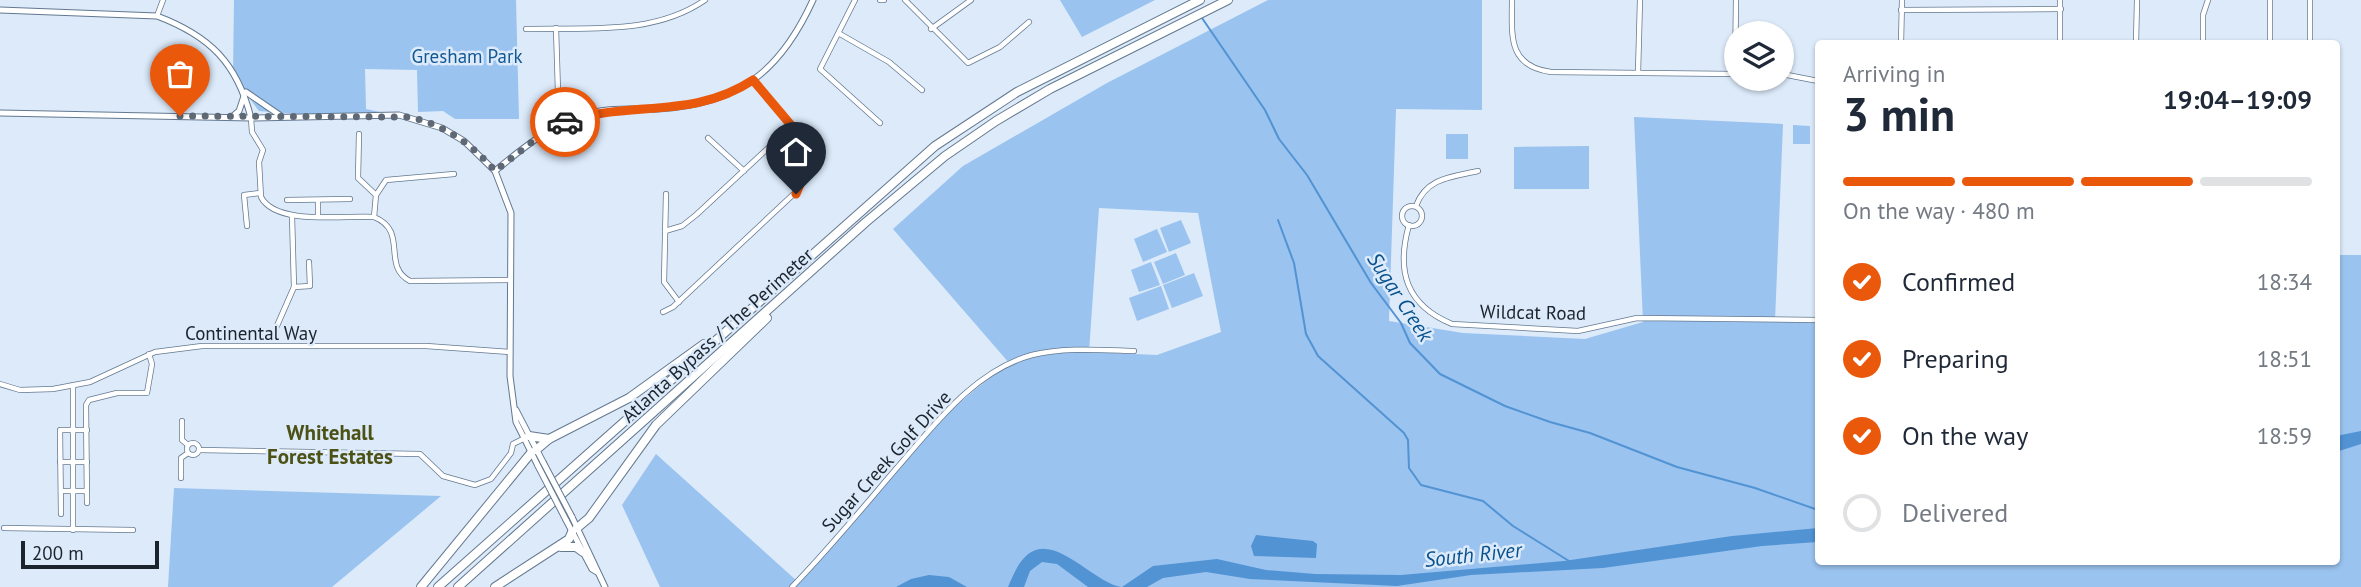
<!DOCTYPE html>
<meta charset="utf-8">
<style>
:root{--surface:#fff;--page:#f2f2f3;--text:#1f2937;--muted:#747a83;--line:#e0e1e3;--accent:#ea580c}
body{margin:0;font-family:"PT Sans",sans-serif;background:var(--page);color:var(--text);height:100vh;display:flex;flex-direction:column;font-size:26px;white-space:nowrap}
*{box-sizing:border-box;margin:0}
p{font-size:23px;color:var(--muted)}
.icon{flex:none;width:38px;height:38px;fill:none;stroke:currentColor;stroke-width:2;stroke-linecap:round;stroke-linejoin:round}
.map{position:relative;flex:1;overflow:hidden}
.details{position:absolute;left:1815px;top:40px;width:525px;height:525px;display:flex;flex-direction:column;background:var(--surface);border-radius:7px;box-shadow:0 2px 5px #0004}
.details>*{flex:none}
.controls{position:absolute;left:1724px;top:21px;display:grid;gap:14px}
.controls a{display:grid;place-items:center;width:70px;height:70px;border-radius:50%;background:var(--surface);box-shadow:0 2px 5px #0004;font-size:35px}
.scale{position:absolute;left:21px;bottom:18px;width:138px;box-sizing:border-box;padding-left:7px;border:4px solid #1b232d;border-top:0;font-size:19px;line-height:24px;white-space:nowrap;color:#1b232d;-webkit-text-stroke:5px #dceafa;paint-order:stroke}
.pin{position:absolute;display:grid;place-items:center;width:60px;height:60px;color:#fff;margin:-72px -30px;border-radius:50% 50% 50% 0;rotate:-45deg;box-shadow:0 0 7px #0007}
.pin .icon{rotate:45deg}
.courier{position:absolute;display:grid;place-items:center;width:70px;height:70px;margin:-35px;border:5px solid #ea580c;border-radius:50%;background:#fff;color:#222;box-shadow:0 2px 9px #0007}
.headline em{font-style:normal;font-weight:700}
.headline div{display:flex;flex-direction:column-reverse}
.headline{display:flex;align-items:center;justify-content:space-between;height:119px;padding:0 28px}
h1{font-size:46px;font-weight:700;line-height:52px}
.bar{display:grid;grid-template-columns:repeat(4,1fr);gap:10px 7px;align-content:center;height:84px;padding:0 28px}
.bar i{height:9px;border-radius:5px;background:var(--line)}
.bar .active{background:var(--accent)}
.bar p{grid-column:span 4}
ol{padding:0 28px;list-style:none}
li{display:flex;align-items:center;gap:21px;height:77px}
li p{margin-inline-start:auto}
li .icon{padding:7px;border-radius:50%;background:var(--accent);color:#fff;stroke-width:4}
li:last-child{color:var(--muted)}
li i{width:38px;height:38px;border:4px solid var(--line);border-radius:50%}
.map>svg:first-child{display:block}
.green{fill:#9ac3ef;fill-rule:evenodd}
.water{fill:#5293d3}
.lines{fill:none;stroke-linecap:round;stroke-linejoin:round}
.stream{stroke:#5293d3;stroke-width:2}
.minor-casing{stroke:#63788f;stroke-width:6}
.tertiary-casing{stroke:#63788f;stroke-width:7}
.motorway-casing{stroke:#63788f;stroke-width:10}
.minor{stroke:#fff;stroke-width:4.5}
.tertiary{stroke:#fff;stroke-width:5}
.motorway{stroke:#fff;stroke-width:8}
.tertiary-bridge-casing{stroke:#63788f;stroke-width:7;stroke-linecap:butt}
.tertiary-bridge{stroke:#fff;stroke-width:5}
.done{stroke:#5f6975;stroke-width:7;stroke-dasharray:0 12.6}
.route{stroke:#ea580c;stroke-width:9}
.labels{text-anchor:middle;stroke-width:5;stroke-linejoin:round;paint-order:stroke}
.park-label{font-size:19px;fill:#125894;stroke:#dceafa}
.street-label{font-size:19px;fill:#1b232d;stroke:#dceafa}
.water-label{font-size:21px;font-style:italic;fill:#09528e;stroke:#dceafa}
.neighbourhood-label{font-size:21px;font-weight:bold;fill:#4c5116;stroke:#dceafa}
</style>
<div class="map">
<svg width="2361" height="587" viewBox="0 0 2361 587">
<rect width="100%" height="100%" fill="#dceafa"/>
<g class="green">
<path d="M234 0H516L519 119H455L443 111 418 112 417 70 365 69 366 109 385 113 321 116 259 111 233 76Z"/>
<path d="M1060 0H1155L1082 37Z"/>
<path d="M1268 0H1482V110L1396 109 1389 321 1463 333 1585 339 1643 322 1634 117 1783 124 1775 321H1818V562H2336V255H2361V587H660L622 505 656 454 797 581C864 504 925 421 1010 364L893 229 963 166 1107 83ZM1099 208 1198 213 1221 332 1157 355 1089 352Z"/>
<path d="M1793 125 1810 126V144H1793Z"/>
<rect x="1446" y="134" width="22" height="25"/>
<path d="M1589 146V189H1514V147Z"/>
<path d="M1181 220 1191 243 1169 252 1160 228Z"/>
<path d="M1157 229 1167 252 1143 262 1134 239Z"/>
<path d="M1176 253 1185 275 1163 284 1154 262Z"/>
<path d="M1151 262 1160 285 1139 292 1131 270Z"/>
<path d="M1194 273 1203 296 1172 308 1163 285Z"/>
<path d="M1161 286 1169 309 1137 321 1129 298Z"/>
<path d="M174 488 441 496 332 587H168Z"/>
</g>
<g class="water">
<path d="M2361 431V444L2336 452V436Z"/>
<path d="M1818 528V542L1762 546 1603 568 1471 575 1397 586 1250 579 1206 572 1163 578 1147 587H1088L1057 564 1042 562 1030 571 1024 587H1008C1012 578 1017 565 1024 558 1052 527 1093 584 1122 587L1153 566 1217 559 1266 570 1315 574 1401 575 1564 561 1732 536Z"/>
<path d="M1256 535 1313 541 1317 544 1316 558 1254 556 1251 546Z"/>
<path d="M929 575 949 577 967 587H896L911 579Z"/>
</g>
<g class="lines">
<g class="stream">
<path d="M1202 18 1265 110 1279 139 1307 175 1371 283 1401 323 1410 343 1440 374 1505 406 1550 422 1590 433 1677 467 1755 488 1818 510"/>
<path d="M1278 220 1294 263 1306 334 1318 356 1404 433 1408 440 1409 468 1421 485 1483 501 1513 526 1569 561"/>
</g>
<g class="minor-casing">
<g id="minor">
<path d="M855 0 820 69 880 123"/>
<path d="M880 0H884"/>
<path d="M905 0 968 63 1000 47 1029 22"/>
<path d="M1512 0C1512 35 1507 66 1551 72L1736 74"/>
<path d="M1901 10 2061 9"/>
<path d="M157 16 163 0"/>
<path d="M556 28 559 124"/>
<path d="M526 29C586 27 653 36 705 0"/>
<path d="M931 29 971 0"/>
<path d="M840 34 889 62 922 90"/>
<path d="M1901 44 1902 0"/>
<path d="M2060 44V0"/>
<path d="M2136 44 2137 0"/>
<path d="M2203 44V15L2208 0"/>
<path d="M2270 44V0"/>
<path d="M2310 44V0"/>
<path d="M1638 73 1640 0"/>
<path d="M1735 74 1736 0"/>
<path d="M1782 74 1818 81"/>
<path d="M251 118 252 132 263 150 259 162 261 197C276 226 345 215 374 217 409 231 381 266 410 281L510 280"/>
<path d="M359 134 358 178 376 195 374 217"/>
<path d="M708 138 744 171"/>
<path d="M666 194 664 282 679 302"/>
<path d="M376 195 386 180 454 174"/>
<path d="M287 200 350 199"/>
<path d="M318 200V216"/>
<path d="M1416 206C1426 178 1451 177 1478 171"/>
<circle cx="1412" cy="216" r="10"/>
<path d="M292 216 294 287 310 286 309 262"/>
<path d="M1409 225C1396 271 1406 305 1452 324L1578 331 1637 318 1818 320"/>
<path d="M247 226 244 195 260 193"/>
<path d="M665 231 682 226 696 215 793 125"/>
<path d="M663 312 673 307 798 190 801 137 753 80"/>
<path d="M276 328 294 287"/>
<path d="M0 384 20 390 53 389 90 382 155 352 202 346H426L510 352"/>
<path d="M73 385V530"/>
<path d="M182 421V440L188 445"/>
<circle cx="193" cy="449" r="6"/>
<path d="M199 450 420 454 443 476 475 485 491 479 511 453 513 444 527 437"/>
<path d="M60 462H87"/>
<path d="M181 478V458L188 453"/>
<path d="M61 491H87"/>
<path d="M87 503 86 405 89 400 117 393H147L152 364 149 354"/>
<path d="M61 514 60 430H87"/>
<path d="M4 528 133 530"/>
<path d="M792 587C828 550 861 510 895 470 933 427 973 371 1032 355 1064 347 1102 350 1134 351"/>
</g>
</g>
<g class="tertiary-casing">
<g id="tertiary">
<path d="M0 10 157 16C210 36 237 63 251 118"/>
<path d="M246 92 281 116"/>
<path d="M0 113 251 118 399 115 442 128 464 141 495 171 511 213 510 376 516 422 538 466"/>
<path d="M232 117 239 111 244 96"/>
<path d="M495 171C526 145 555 122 595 112 615 107 637 110 658 109 739 104 780 72 813 0"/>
<path d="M516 410 543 462"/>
<path d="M572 517 605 587"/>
<path d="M566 520 592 569 597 572"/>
</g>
</g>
<g class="motorway-casing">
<g id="motorway">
<path d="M529 436 549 439"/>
<path d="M536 450 549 439 629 398 704 344"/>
<path d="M577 528 589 518 656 425 767 318"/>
<path d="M561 547H576L583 552"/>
<path d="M421 587 531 453"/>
<path d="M438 587 935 146 1017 92 1200 0"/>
<path d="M458 587 866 222 945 156 996 121 1050 89 1228 0"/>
<path d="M495 587 569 539 572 532"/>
</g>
</g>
<use href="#minor" class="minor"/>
<use href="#tertiary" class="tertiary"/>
<use href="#motorway" class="motorway"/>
<g class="tertiary-bridge-casing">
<g id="tertiary-bridge">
<path d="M543 462 572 517"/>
<path d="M538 466 566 520"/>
</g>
</g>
<use href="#tertiary-bridge" class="tertiary-bridge"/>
</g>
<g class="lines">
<path class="done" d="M180 116 409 117C444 124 473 145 495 171L551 127 565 122"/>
<path class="route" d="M565 122C630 100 692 120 753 80L801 137V182L796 194"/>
</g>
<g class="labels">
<g class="park-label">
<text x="467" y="63">Gresham Park</text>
</g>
<g class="street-label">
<text transform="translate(1533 312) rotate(1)" y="7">Wildcat Road</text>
<text x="251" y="340">Continental Way</text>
<text transform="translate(717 335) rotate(-42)" y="7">Atlanta Bypass / The Perimeter</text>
<text transform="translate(886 461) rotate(-48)" y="7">Sugar Creek Golf Drive</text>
</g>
<g class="water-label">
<text transform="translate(1400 297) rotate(57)" y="7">Sugar Creek</text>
<text transform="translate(1473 555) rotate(-6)" y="7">South River</text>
</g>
<g class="neighbourhood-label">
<text x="330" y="440">Whitehall<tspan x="330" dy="24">Forest Estates</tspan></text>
</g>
</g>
</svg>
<div class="controls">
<a><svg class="icon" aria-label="layers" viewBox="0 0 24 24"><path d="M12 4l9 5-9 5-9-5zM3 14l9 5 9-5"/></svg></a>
</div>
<div class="scale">200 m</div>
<div class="pin" style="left:180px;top:116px;background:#ea580c"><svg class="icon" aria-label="bag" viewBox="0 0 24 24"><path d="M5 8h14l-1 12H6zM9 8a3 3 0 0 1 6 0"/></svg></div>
<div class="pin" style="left:796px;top:194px;background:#1f2937"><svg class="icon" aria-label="home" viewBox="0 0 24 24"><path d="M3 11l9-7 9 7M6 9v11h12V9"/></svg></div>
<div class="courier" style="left:565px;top:122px"><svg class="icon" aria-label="car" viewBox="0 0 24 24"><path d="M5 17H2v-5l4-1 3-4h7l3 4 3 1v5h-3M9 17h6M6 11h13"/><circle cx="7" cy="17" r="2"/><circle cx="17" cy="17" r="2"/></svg></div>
<section class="details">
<div class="headline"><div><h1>3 min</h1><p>Arriving in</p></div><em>19:04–19:09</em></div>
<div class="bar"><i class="active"></i><i class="active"></i><i class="active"></i><i></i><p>On the way · 480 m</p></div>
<ol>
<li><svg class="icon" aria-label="check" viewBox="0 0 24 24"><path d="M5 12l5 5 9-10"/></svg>Confirmed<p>18:34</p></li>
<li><svg class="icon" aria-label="check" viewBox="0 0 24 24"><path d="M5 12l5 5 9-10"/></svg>Preparing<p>18:51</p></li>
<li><svg class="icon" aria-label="check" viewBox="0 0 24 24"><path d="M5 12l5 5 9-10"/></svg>On the way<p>18:59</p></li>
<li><i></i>Delivered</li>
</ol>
</section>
</div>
